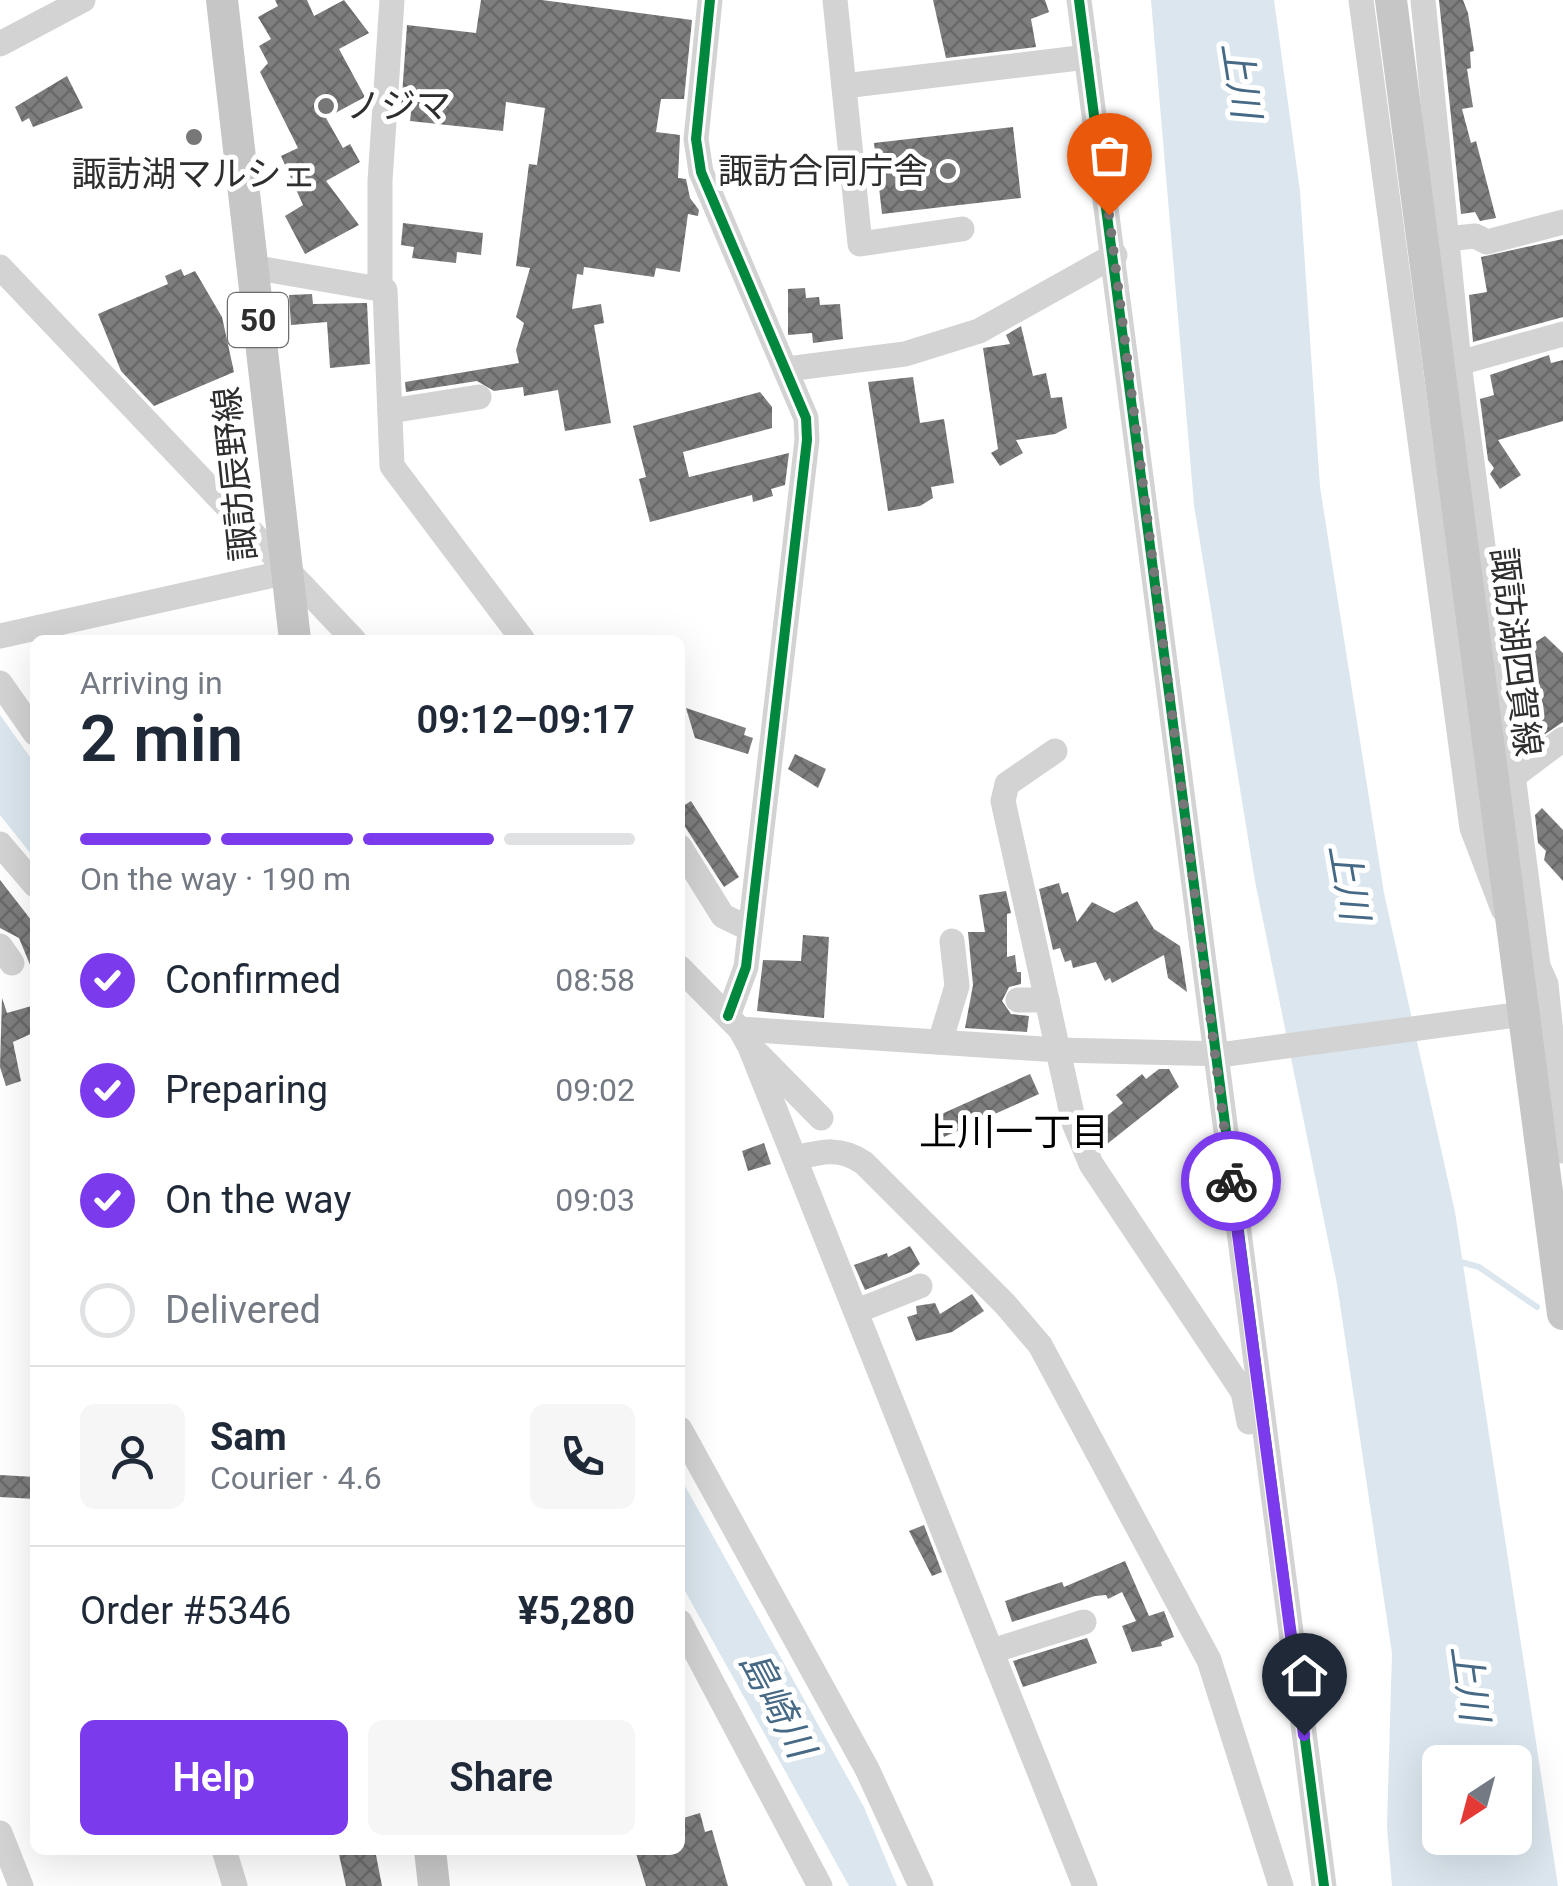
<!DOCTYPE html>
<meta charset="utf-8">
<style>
:root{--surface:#fff;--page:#f6f6f7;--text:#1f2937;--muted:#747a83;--line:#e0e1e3;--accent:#7c3aed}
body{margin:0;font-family:Roboto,"Noto Sans JP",sans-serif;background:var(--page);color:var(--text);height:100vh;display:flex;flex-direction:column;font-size:38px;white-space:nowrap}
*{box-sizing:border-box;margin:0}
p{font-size:32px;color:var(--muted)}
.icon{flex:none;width:55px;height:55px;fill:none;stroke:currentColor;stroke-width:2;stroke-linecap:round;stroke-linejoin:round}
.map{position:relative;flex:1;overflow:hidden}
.drawer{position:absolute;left:30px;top:635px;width:655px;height:1220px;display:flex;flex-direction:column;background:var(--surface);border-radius:15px;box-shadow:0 10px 40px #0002}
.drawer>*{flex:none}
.needle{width:65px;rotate:216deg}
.controls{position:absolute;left:1422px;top:1745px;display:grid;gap:20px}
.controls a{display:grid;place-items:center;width:110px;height:110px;border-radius:15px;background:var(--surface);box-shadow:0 10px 40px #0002;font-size:50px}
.pin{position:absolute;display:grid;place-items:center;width:85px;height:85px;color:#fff;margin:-102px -42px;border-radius:50% 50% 50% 0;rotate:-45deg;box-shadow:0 0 10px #0007}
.pin .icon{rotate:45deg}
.courier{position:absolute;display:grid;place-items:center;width:100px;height:100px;margin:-50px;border:8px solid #7c3aed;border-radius:50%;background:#fff;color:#222;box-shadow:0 2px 12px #0007}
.summary em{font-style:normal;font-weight:600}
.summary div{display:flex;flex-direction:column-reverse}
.summary{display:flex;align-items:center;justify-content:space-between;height:170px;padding:0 50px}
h1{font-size:65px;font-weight:600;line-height:75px}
.bar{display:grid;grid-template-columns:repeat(4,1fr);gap:15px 10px;align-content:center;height:120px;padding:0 50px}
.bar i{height:12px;border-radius:8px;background:var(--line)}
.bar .current{background:var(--accent)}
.bar p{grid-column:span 4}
.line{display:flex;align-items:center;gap:25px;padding:0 50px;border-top:2px solid var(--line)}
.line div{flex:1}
.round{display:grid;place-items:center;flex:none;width:105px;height:105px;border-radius:15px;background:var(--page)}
ol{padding:0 50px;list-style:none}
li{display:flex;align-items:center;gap:30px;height:110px}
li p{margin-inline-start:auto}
li .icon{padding:10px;border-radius:50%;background:var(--accent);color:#fff;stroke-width:4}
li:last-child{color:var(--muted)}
li i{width:55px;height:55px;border:5px solid var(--line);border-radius:50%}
.cta{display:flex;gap:20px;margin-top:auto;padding:20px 50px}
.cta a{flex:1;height:115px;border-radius:15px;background:var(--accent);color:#fff;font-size:40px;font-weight:600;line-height:115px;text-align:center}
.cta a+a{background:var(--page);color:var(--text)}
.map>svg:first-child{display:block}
.water{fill:#dbe6ee;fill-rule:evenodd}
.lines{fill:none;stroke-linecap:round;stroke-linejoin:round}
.stream{stroke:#dbe6ee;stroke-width:6}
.building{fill:url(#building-cross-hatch)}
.minor{stroke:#d3d3d3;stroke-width:25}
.major{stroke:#c6c6c6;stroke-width:32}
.cycleway-casing{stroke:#fff;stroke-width:16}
.cycleway{stroke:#00873e;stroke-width:10}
.done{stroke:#777;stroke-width:10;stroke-dasharray:0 18}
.route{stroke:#7c3aed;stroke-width:12}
.poi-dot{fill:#777;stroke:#fff;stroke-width:4}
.labels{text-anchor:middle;stroke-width:10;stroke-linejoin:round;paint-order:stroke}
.shield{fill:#fff;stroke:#6d6d6d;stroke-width:2.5}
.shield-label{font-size:32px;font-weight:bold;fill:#2e2e2e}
.poi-label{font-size:35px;fill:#2e2e2e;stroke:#fff;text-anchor:start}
.street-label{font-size:35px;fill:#2e2e2e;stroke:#fff}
.water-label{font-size:38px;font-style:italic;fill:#466985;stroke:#fff}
.neighbourhood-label{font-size:38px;fill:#000;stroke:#fff}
</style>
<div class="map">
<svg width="1563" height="1886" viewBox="0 0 1563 1886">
<defs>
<pattern id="building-cross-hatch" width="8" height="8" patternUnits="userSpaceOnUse" patternTransform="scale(2.5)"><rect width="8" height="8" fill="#7e7e7e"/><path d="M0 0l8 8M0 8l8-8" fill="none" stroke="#686868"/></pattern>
</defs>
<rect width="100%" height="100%" fill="#fff"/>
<g class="water">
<path d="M1151 0H1274L1300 191 1320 487 1384 893 1455 1212 1558 1886H1392L1387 1827 1392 1653 1337 1284 1255 881 1194 505ZM1440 1762H1515V1838H1440Z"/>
<path d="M0 715 35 764V859L0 815Z"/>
<path d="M680 1477 864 1807 897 1886H849L680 1582Z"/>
</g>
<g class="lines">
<path class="stream" d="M1457 1261 1479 1267 1537 1307"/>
</g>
<g class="building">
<path d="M275 0H307L314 16 344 0 369 33 339 49 365 97 326 118 343 148 350 144 360 162 326 181 359 225 305 254 285 216 303 205 281 156 298 148 260 72 268 63 259 46 271 39 258 17 278 6Z"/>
<path d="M481 0H542L692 20 684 99H661L656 132 680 135 678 178 686 179 690 198 699 210 698 216 688 214 680 272 656 268 654 277 584 267 583 275 577 274 572 309 601 304 604 323 594 325 611 423 565 431 558 390 524 396 523 387 494 391 477 381 406 392 405 382 519 363 516 350 524 323 516 317 530 268 516 266 529 164 537 165 545 108 506 102 503 131 410 121 411 112 401 110 407 25 476 33Z"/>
<path d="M933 0H1045L1049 12 1031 19 1036 47 946 58Z"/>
<path d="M1439 0H1463L1468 13 1474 51 1470 52 1471 68 1467 69 1473 107 1462 109 1471 143 1476 141 1496 218 1480 221 1475 212 1461 214Z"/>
<path d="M67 76 83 108 33 127 29 118 22 122 15 107Z"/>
<path d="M1013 127 1021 198 882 214 874 143Z"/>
<path d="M403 223 483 233 481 255 457 252 456 263 412 258 414 247 401 245Z"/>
<path d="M1563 239V317L1473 342 1469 295 1487 292 1481 257Z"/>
<path d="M181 269 184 276 195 271 222 317 234 372 154 406 121 371 98 314 168 284 165 276Z"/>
<path d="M805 288 806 298 819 297 820 305 840 304 843 339 813 343 812 333 788 335V289Z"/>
<path d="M312 294 313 304 367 303 370 364 330 368 327 322 291 325 289 295Z"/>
<path d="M1021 326 1033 376 1046 373 1051 398 1062 397 1067 428 1055 434 1016 440 1023 453 1000 466 991 453 998 449 983 348 1010 344 1006 335Z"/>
<path d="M1549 355 1551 363 1563 360V421L1498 440 1521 475 1500 489 1490 474 1494 468 1488 460 1480 399 1494 395 1490 375Z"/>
<path d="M913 377 920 423 944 419 954 483 931 487 933 498 920 506 888 511 868 382Z"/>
<path d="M760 392 772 407V428L683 452 689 477 789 453 785 485 771 489 773 496 753 502 752 495 650 522 639 479 646 477 633 426Z"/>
<path d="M1519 601 1526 648 1545 636 1563 653V722L1526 747 1507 603Z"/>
<path d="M686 708 746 728 744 735 753 738 748 754 695 738Z"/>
<path d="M795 754 826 769 818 788 788 769Z"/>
<path d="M691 801 739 877 724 887 680 819V808Z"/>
<path d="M1542 808 1563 830V881L1544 860 1546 851 1538 843 1535 815Z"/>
<path d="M0 880 35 925V977L19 938 0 928Z"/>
<path d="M1059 883 1062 894 1068 892 1077 922 1092 902 1114 913 1137 901 1154 929 1180 946 1187 992 1168 978 1164 955 1112 983 1110 978 1105 981 1096 962 1073 968 1071 960 1065 962 1060 948 1053 950 1039 889Z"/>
<path d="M1006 891 1011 913 1007 914V957L1015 955 1017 972H1021V984L1009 987 1002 1001 1011 1014 1029 1016 1027 1032 965 1028 973 985 968 932H985L979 895Z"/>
<path d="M803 935 829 937 824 1018 757 1011 763 960 801 961Z"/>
<path d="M2 998 7 1013 35 1005V1032L13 1042 21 1081 6 1086 0 1067Z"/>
<path d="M1159 1069H1169L1179 1087 1102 1148 1093 1127 1123 1103 1116 1095 1142 1074 1146 1079Z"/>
<path d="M1030 1074 1039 1094 944 1137 935 1117Z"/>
<path d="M764 1143 771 1164 748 1171 742 1151Z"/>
<path d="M910 1246 920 1264 911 1272 865 1290 854 1265 887 1253 888 1257Z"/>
<path d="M972 1294 984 1311 952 1332 916 1341 907 1317 917 1314 916 1306 935 1303 940 1314Z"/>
<path d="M0 1475 35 1477V1499L0 1497Z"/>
<path d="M924 1525 942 1572 932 1576 909 1531Z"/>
<path d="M1125 1561 1149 1616 1164 1611 1174 1637 1161 1642 1162 1646 1132 1652 1122 1626 1136 1621 1122 1592 1108 1599 1106 1595 1095 1596 1012 1622 1005 1601 1062 1582 1064 1587Z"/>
<path d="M1087 1638 1097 1663 1023 1687 1013 1661Z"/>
<path d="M700 1813 705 1832 712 1830 728 1886H646L635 1850H680V1819Z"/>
<path d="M338 1850H375L382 1886H346Z"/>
</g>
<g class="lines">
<g class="minor">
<path d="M710 0 696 139 701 172 806 418 807 440 746 967 728 1016"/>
<path d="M835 0 860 244 962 229"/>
<path d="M1079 0 1324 1886"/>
<path d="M1361 0 1472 828 1503 909"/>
<path d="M1423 0 1459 363 1538 966 1546 984 1563 1151"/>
<path d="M0 44 83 0"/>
<path d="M844 86 1087 57"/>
<path d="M1446 239 1475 236 1487 242 1563 222"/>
<path d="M0 267 354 640"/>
<path d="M252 267 385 290 392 466 523 640"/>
<path d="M380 288V181L392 0"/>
<path d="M1459 363 1563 334"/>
<path d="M787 369 905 354 979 331 1115 255"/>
<path d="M390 411 479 397"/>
<path d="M0 636 287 572"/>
<path d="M0 683 35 733"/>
<path d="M1055 751 1007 784 1003 801 1074 1123 1091 1164 1243 1392 1249 1422"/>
<path d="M1515 775 1563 739"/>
<path d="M0 844 35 885"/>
<path d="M680 847 723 916 750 929"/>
<path d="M0 946 12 963"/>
<path d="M680 968 740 1029 750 1047 1085 1886"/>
<path d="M1018 1000H1047"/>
<path d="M740 1029 1058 1050 1227 1054 1523 1014"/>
<path d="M940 1042 957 986 952 941"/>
<path d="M758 1054 821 1118"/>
<path d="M796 1158C823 1151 841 1147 864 1163L1005 1304 1040 1345 1209 1660 1281 1886"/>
<path d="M857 1311 920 1286"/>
<path d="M680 1429 867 1769 921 1886"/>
<path d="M680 1622 820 1886"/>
<path d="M992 1651 1084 1622"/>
<path d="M0 1833 21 1886"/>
<path d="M224 1850 235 1886"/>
</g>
<g class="major">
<path d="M222 0 295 640"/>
<path d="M1391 0 1563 1314"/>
<path d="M430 1850 434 1886"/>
</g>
<g class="cycleway-casing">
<g id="cycleway">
<path d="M710 0 696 139 701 172 806 418 807 440 746 967 728 1016"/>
<path d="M1079 0 1324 1886"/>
</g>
</g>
<use href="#cycleway" class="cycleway"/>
</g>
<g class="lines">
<path class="done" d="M1109 215 1231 1181"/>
<path class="route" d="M1231 1181 1304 1735"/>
</g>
<g class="poi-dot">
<circle cx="326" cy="106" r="10"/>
<circle cx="194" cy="137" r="10"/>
<circle cx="948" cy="171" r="10"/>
</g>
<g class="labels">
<rect class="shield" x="228" y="293" width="60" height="54" rx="8"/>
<g class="shield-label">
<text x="258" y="331">50</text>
</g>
<g class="poi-label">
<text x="346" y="118">ノジマ</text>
<text x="928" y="183" text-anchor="end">諏訪合同庁舎</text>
<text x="194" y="186" text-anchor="middle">諏訪湖マルシェ</text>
</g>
<g class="street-label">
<text transform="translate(235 474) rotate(-96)" y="12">諏訪辰野線</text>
<text transform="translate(1516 652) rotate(83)" y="12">諏訪湖四賀線</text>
</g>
<g class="water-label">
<text transform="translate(1241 80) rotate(81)" y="13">上川</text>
<text transform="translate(1349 882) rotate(80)" y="13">上川</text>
<text transform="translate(1470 1683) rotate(82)" y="13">上川</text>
<text transform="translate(777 1704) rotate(62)" y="13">島崎川</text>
</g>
<g class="neighbourhood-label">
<text x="1014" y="1145">上川一丁目</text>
</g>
</g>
</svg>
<div class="controls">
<a><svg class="needle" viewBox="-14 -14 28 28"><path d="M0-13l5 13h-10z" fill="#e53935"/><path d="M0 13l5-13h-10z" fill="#747a83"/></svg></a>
</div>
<div class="pin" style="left:1109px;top:215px;background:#ea580c"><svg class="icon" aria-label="bag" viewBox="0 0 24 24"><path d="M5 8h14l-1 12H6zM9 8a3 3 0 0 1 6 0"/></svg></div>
<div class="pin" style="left:1304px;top:1735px;background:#1f2937"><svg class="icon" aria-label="home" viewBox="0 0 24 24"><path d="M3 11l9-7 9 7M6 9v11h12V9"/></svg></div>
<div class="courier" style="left:1231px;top:1181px"><svg class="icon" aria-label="bike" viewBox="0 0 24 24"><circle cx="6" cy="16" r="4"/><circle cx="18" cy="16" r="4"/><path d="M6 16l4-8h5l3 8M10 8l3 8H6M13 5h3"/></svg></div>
<section class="drawer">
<div class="summary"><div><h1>2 min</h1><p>Arriving in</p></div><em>09:12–09:17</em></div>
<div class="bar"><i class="current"></i><i class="current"></i><i class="current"></i><i></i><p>On the way · 190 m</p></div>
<ol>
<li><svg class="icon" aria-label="check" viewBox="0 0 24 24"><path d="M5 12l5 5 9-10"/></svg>Confirmed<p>08:58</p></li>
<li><svg class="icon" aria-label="check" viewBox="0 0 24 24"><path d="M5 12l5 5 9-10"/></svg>Preparing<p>09:02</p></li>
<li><svg class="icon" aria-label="check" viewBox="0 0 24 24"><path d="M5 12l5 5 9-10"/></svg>On the way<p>09:03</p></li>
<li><i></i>Delivered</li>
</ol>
<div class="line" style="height:180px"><a class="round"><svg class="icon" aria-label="person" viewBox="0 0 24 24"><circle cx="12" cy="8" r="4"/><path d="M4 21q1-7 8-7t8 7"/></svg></a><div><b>Sam</b><p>Courier · 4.6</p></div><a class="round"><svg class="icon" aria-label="phone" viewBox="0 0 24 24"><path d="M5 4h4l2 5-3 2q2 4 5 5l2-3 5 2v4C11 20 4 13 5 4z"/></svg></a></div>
<div class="line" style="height:130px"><div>Order #5346</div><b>¥5,280</b></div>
<div class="cta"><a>Help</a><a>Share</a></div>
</section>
</div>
